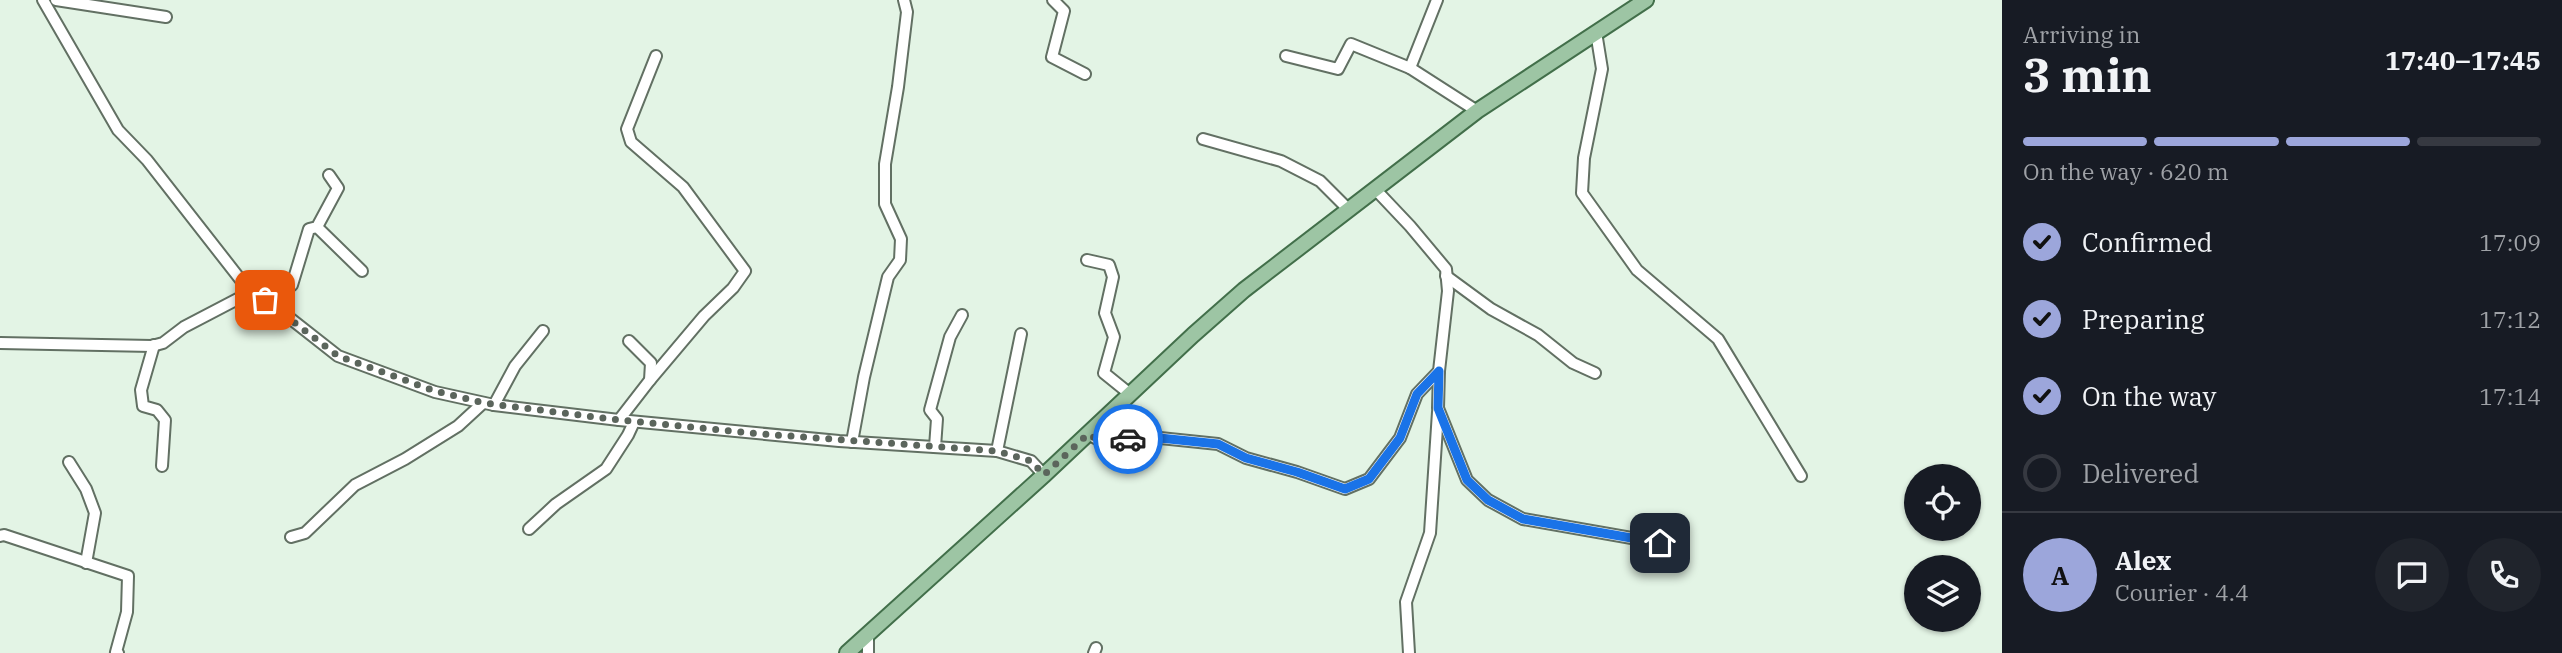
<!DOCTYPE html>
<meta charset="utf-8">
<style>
:root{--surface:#171b24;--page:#20242c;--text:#f1f3f6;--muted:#9ea1a6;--line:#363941;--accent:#9ca6db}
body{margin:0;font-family:"IBM Plex Serif",serif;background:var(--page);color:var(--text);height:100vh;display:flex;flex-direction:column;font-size:26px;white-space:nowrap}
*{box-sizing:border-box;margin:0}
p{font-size:23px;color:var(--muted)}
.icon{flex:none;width:38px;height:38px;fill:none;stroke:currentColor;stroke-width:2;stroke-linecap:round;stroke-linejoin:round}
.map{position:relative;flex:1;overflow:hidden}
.side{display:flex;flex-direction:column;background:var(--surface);width:560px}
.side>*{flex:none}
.controls{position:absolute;left:1904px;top:464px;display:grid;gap:14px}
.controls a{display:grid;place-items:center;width:77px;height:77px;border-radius:50%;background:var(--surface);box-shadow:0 2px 5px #0004;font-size:35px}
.pin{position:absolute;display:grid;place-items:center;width:60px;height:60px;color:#fff;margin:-30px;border-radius:14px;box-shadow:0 4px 10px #0006}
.courier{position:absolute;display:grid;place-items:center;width:70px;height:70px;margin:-35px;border:5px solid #1a73e8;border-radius:50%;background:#fff;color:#222;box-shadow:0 2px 9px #0007}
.summary em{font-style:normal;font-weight:800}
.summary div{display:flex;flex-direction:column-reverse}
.summary{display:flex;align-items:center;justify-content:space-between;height:119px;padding:0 21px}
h1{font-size:46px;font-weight:800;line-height:52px}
.bar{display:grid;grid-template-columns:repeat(4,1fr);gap:10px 7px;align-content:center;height:84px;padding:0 21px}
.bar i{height:9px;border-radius:5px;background:var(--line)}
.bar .selected{background:var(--accent)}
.bar p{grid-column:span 4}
.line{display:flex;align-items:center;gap:18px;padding:0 21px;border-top:2px solid var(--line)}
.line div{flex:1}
.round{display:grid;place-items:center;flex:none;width:74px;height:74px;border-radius:37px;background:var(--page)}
ol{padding:0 21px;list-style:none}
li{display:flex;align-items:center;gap:21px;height:77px}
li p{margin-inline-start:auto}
li .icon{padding:7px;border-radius:50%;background:var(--accent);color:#111;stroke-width:4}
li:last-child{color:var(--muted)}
li i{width:38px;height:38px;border:4px solid var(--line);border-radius:50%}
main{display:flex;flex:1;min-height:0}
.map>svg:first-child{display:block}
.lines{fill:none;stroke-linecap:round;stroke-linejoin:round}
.minor-casing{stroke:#627063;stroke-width:14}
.major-casing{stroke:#426f4a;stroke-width:18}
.minor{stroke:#fff;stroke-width:10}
.major{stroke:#9dc5a4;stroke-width:14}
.done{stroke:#5b655c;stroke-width:7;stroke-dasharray:0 12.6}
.route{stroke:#1a73e8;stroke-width:9}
</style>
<main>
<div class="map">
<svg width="2002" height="653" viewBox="0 0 2002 653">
<rect width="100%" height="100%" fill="#e3f4e5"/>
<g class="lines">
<g class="minor-casing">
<g id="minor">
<path d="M43 0 118 130 147 160 240 279 338 356 435 392 494 405 619 420 839 441 997 451 1031 461 1044 475"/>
<path d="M56 0 166 17"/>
<path d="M1053 0 1064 11 1052 57 1085 74"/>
<path d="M1437 0 1410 68 1477 111"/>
<path d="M1596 32 1602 69 1584 158 1582 193 1637 270 1718 339 1801 476"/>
<path d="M1286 56 1338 69 1351 44 1410 68"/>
<path d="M1203 139 1281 161 1320 181 1349 210"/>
<path d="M317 227 362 271"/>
<path d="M1087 260 1109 265 1113 277 1105 313 1114 337 1104 373 1130 394"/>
<path d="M1446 276 1491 309 1538 335 1573 363 1595 373"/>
<path d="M277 309 282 302 285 290 292 285 309 229 317 227 338 188 329 175"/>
<path d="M0 343 152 346 163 343 184 327 253 291"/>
<path d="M154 345 141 390 143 406 157 410 165 420 162 466"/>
<path d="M1439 371 1438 408 1467 480 1488 500 1523 519 1660 543"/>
<path d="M650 380 704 316 733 288 745 271 683 187 631 142 627 129 656 56"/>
<path d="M494 405 515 366 543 331"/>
<path d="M619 420 650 380 651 363 629 341"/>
<path d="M1088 434 1104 443 1141 436 1218 444 1246 458 1297 472 1345 489 1369 479 1400 438 1417 394 1439 371 1448 291 1446 269 1410 226 1375 189"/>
<path d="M852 442 864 377 888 277 900 260 901 239 885 204V164L898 87 907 12 904 0"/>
<path d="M935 447 937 419 930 410 950 337 962 315"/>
<path d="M997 451 1021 334"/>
<path d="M69 462 86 489 95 513 86 563"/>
<path d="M529 529 556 504 606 469 628 435 634 422"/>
<path d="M0 536 4 535 128 576 127 612 116 652 118 653"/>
<path d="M291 537 305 533 355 485 405 459 458 426 483 403"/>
<path d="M868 634V653"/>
<path d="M1094 653 1096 648"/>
<path d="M1409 653 1406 602 1430 533 1438 412"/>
</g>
</g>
<g class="major-casing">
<path id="major" d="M847 653 1044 475 1193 335 1244 290 1477 111 1646 0"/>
</g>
<use href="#minor" class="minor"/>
<use href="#major" class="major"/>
</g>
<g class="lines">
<path class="done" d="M265 300 338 356 435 391 484 403 619 420 762 434 997 451 1031 461 1044 475 1088 434 1104 443 1128 439"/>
<path class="route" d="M1128 439 1140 436 1218 444 1246 458 1297 472 1345 489 1369 479 1400 438 1417 394 1439 371 1438 408 1467 480 1488 500 1523 519 1660 543"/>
</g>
</svg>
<div class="controls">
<a><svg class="icon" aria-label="locate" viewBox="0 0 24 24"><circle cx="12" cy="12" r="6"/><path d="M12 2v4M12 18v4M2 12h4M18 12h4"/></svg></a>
<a><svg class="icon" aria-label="layers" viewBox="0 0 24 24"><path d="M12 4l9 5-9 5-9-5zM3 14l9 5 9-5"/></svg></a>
</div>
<div class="pin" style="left:265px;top:300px;background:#ea580c"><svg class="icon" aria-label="bag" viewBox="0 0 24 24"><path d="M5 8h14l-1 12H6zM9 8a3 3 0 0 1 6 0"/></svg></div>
<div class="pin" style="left:1660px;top:543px;background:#1f2937"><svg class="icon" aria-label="home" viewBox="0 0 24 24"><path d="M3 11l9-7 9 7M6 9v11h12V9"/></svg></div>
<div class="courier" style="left:1128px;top:439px"><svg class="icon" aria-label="car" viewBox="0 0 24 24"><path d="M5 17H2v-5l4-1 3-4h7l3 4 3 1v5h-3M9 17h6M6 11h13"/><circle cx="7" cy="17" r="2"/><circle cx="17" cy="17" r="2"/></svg></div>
</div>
<section class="side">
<div class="summary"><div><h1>3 min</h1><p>Arriving in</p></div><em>17:40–17:45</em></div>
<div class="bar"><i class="selected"></i><i class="selected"></i><i class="selected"></i><i></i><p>On the way · 620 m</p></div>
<ol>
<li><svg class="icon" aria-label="check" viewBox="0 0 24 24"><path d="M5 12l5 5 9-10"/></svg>Confirmed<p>17:09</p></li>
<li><svg class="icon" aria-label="check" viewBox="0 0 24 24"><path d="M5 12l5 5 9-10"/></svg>Preparing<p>17:12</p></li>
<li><svg class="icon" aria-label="check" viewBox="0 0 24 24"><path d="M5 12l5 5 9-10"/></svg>On the way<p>17:14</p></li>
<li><i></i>Delivered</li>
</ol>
<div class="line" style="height:126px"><b class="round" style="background:var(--accent);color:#111">A</b><div><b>Alex</b><p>Courier · 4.4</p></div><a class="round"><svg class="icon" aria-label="chat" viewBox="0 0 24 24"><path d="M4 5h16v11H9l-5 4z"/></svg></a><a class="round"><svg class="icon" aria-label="phone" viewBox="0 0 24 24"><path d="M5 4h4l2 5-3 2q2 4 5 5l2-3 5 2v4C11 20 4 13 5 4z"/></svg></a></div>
</section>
</main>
